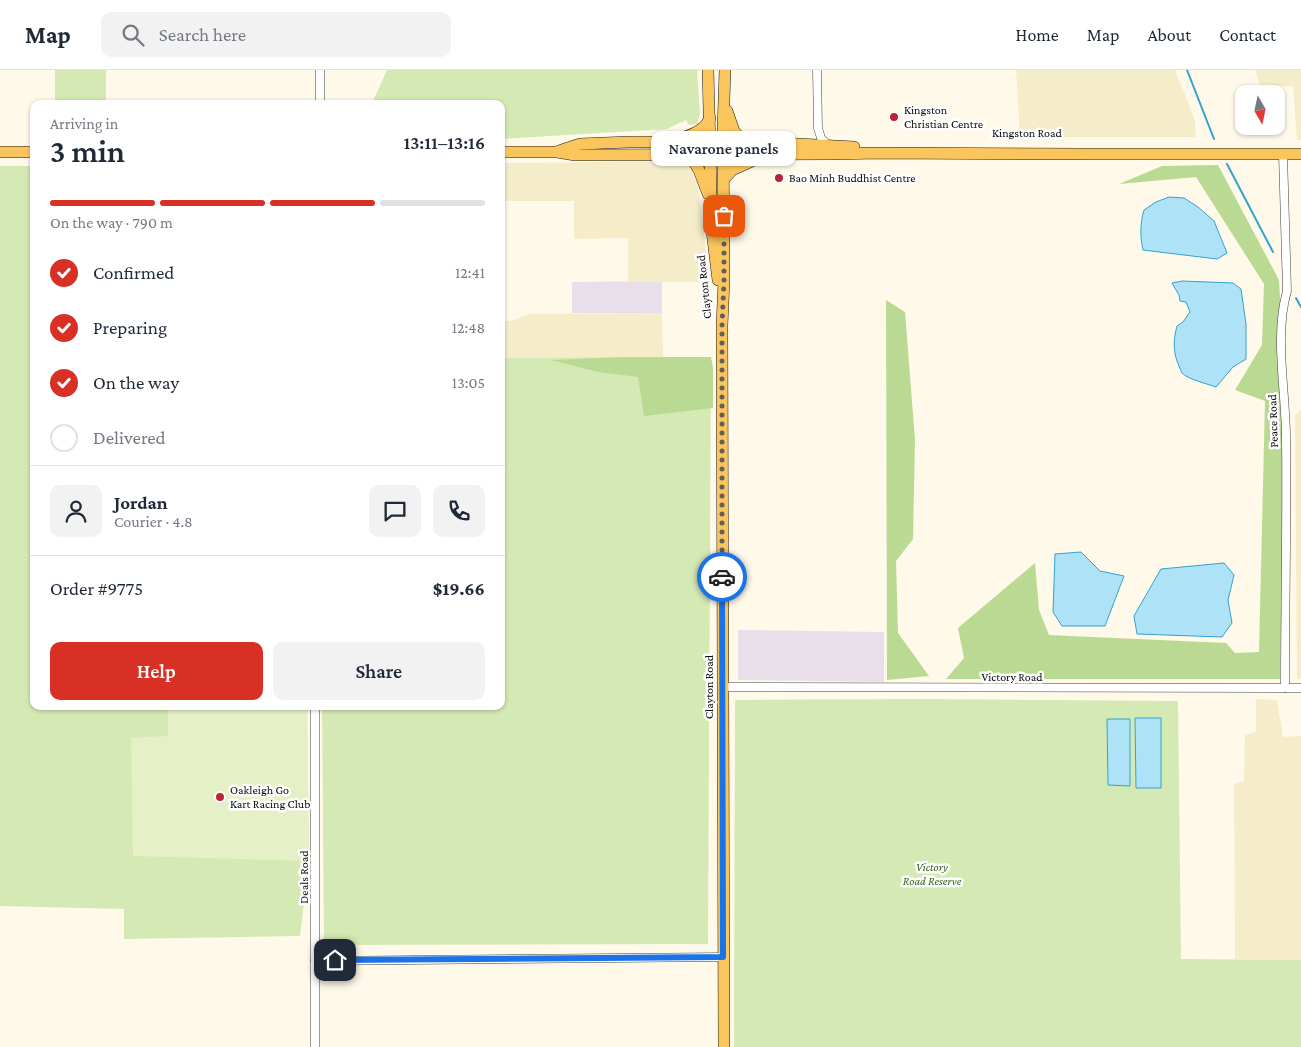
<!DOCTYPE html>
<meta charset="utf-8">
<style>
:root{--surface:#fff;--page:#f2f2f3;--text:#1f2937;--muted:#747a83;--line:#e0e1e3;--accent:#d93025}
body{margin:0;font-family:"Crimson Pro",serif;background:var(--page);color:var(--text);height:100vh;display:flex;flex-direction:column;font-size:19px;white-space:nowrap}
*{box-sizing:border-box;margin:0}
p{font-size:16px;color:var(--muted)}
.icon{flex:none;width:28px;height:28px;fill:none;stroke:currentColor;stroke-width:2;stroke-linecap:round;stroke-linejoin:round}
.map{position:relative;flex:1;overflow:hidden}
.sheet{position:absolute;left:30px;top:30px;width:475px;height:610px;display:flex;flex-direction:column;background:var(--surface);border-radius:10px;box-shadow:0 1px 4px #0004}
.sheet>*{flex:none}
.needle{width:32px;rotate:171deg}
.fabs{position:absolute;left:1235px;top:15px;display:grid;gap:10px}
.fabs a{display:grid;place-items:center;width:50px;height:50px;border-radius:10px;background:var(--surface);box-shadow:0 1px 4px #0004;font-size:25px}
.pin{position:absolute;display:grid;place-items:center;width:42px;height:42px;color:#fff;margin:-21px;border-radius:10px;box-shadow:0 2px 8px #0006}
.courier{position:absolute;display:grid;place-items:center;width:50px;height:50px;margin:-25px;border:4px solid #1a73e8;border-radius:50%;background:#fff;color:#222;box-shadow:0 1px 6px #0007}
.bubble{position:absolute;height:35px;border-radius:10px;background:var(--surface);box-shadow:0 1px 4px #0004;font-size:16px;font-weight:600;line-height:35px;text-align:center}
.summary em{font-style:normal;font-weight:600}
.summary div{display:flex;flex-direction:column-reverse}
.summary{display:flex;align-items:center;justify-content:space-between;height:85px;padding:0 20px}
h1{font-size:32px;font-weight:600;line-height:38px}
.bar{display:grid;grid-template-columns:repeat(4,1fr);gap:8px 5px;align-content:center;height:60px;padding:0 20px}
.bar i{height:6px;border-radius:4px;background:var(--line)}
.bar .active{background:var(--accent)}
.bar p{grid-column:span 4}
.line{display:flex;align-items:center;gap:12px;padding:0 20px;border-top:1px solid var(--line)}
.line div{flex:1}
.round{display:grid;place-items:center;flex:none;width:52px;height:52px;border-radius:10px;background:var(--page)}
ol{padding:0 20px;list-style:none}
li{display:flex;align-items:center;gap:15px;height:55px}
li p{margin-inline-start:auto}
li .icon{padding:5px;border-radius:50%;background:var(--accent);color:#fff;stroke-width:4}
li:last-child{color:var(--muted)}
li i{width:28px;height:28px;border:2px solid var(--line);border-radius:50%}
.primary-button{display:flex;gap:10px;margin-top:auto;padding:10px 20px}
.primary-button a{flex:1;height:58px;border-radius:10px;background:var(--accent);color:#fff;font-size:20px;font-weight:600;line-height:58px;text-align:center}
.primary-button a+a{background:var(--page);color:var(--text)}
header{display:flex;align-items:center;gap:30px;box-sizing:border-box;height:70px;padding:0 25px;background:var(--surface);border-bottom:1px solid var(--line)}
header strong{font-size:24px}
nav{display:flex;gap:28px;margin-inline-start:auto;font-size:18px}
.search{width:350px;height:45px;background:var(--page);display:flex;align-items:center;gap:12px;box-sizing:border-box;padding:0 18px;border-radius:10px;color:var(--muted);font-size:19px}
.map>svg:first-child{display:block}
.industrial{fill:#e9dfeb}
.farmland{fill:#f5edca}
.green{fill:#d5e9b4}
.forest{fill:#bada93}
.pitch{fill:#e6f0c6}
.water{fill:#aee3f7;stroke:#34a1cf}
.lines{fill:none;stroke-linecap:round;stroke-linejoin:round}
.stream{stroke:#34a1cf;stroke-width:2}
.street-casing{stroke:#3f3f3f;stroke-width:9}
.primary-casing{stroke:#1d1d1d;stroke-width:12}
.street{stroke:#fff;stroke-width:8}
.primary{stroke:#fbc55e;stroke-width:11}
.done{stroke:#615f5a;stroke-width:5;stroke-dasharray:0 9}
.route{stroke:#1a73e8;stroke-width:6}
.poi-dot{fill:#be2239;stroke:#fff;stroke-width:2}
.labels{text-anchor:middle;stroke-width:5;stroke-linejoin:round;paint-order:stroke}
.poi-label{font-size:12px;fill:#0c0c0c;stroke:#fff;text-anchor:start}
.street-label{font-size:12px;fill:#0c0c0c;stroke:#fff}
.park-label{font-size:12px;font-style:italic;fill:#32641b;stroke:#fff}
</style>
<header>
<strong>Map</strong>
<div class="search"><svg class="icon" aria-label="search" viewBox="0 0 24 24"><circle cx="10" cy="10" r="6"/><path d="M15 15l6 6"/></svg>Search here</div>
<nav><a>Home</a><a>Map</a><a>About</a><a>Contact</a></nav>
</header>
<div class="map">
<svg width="1301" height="977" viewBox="0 0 1301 977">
<rect width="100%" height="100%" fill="#fff9ea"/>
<g class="industrial">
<path d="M662 211V243H572V212Z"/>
<path d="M738 560 884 562V612L738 610Z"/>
</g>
<g class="farmland">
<path d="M1016 0H1175L1195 50 1196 67H1020Z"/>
<path d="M1255 0H1301V70H1297L1293 16 1260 15Z"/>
<path d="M681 91 689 94 698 115 710 212H628V168L574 169V131H501V93Z"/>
<path d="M662 243 663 287 501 288V251H512L528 244Z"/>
<path d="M1301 340V609H1297L1295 345Z"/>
<path d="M1256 629 1277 630 1283 667 1301 666V890L1235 889 1234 714 1244 711 1245 665 1256 662Z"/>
</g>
<g class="green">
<rect x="55" y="0" width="51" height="34"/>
<path d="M387 0H697L700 44 697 54 689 55 686 50 667 59 501 69V34H374L373 31Z"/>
<path d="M0 96H34V636H307L309 791 300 866 124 869V839L0 836Z"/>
<path d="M624 287H711L708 874 324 875 322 636H501V288Z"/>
<path d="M921 629 1178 631 1181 889 1301 890V977H734L735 630Z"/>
</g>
<g class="forest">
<path d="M1218 95 1279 210 1285 322 1280 609H946L964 588 958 558 1035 493 1039 540 1049 565 1226 573 1235 583 1259 582 1265 331 1235 320 1262 275 1264 214 1196 107 1119 114 1162 96Z"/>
<path d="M886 230 905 242 915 370 913 469 896 491 898 563 929 606 887 610Z"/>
<path d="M624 287H711L713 298V338L644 346 638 307 598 302 551 290Z"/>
</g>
<path class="pitch" d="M168 636H307L309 791 133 786 131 668 168 666Z"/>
<g class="water">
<path d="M1169 127 1184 128 1198 137 1214 151 1227 183 1217 189 1143 180C1140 166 1140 154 1144 140L1156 132Z"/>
<path d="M1182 211 1233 213 1241 219 1246 254V289L1233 297 1216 317C1208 314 1187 309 1182 303 1181 301 1180 298 1179 296 1173 283 1173 270 1177 256L1183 252 1190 242 1186 232 1180 231 1179 225 1172 213Z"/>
<path d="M1081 482 1100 501 1124 506 1105 556H1062L1053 542 1055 484Z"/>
<path d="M1224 493 1234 505 1228 530 1232 553 1222 567 1137 564 1134 546 1161 499Z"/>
<path d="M1135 648H1161V718H1136Z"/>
<path d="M1107 649H1130V716L1108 715Z"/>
</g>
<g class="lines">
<g class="stream">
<path d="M1187 0 1214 69"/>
<path d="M1227 94 1273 182"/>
<path d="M1296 228 1301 237"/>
</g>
<g class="street-casing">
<g id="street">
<path d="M817 0 818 58 821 68 828 76"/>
<path d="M320 34V0"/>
<path d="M1283 84 1287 221C1274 266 1286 322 1286 368 1287 452 1285 535 1285 618"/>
<path d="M723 617 1301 618"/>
<path d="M315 891 723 887"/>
<path d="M315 977V636"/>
</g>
</g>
<g class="primary-casing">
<g id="primary">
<path d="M708 0 712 161 718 210"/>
<path d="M727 41 734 61 743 72"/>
<path d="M676 70C689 66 705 61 710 48"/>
<path d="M559 81 580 74 628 72H762L854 77"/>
<path d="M0 82H34"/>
<path d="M501 82H557L575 85 830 84 880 83 1086 84H1301"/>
<path d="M689 84 699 100 708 124"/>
<path d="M724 109 732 100 761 87"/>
<path d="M724 977 722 256 724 210 723 60 725 0"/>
</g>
</g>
<use href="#street" class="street"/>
<use href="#primary" class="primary"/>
</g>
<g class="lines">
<path class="done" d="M722 507V256L724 210V146"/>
<path class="route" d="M335 890 723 887 722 507"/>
</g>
<g class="poi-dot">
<circle cx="894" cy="47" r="5"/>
<circle cx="779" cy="108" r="5"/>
<circle cx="220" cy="727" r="5"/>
</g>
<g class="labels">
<g class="poi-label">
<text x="904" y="44">Kingston<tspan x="904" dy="14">Christian Centre</tspan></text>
<text x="789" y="112">Bao Minh Buddhist Centre</text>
<text x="230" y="724">Oakleigh Go<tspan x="230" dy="14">Kart Racing Club</tspan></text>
</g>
<g class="street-label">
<text x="1027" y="67">Kingston Road</text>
<text transform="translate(704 217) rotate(-96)" y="4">Clayton Road</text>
<text transform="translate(1273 351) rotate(-92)" y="4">Peace Road</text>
<text x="1012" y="611">Victory Road</text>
<text transform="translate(709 617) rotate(-90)" y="4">Clayton Road</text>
<text transform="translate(304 807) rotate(-90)" y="4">Deals Road</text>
</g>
<g class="park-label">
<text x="932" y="801">Victory<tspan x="932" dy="14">Road Reserve</tspan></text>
</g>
</g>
</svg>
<div class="fabs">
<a><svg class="needle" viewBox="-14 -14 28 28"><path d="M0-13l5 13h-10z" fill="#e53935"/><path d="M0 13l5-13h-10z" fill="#747a83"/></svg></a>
</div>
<div class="pin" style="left:724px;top:146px;background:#ea580c"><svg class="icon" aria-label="bag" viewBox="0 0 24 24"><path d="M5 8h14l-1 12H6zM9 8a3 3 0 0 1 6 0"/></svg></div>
<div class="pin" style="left:335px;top:890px;background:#1f2937"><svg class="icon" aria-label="home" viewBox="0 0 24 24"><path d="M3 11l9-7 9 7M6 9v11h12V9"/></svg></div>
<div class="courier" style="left:722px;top:507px"><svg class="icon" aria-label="car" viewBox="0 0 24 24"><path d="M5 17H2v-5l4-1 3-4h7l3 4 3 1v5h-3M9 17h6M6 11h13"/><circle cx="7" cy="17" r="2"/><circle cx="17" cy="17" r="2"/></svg></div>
<div class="bubble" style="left:651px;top:61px;width:145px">Navarone panels</div>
<section class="sheet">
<div class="summary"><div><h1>3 min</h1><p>Arriving in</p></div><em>13:11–13:16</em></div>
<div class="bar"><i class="active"></i><i class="active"></i><i class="active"></i><i></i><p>On the way · 790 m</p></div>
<ol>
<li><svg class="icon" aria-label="check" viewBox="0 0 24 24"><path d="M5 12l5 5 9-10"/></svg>Confirmed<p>12:41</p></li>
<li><svg class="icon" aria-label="check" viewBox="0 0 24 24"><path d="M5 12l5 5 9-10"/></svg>Preparing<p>12:48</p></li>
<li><svg class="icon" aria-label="check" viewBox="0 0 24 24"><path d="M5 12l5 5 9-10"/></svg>On the way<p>13:05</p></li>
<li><i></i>Delivered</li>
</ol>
<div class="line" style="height:90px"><a class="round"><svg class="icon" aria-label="person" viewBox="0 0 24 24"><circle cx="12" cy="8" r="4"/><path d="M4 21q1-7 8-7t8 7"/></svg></a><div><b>Jordan</b><p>Courier · 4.8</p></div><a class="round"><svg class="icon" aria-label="chat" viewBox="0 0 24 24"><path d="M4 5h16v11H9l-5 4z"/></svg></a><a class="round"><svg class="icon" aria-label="phone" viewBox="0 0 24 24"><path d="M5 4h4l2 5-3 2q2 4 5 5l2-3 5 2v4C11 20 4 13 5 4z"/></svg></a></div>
<div class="line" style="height:65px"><div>Order #9775</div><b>$19.66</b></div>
<div class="primary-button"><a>Help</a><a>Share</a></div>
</section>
</div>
